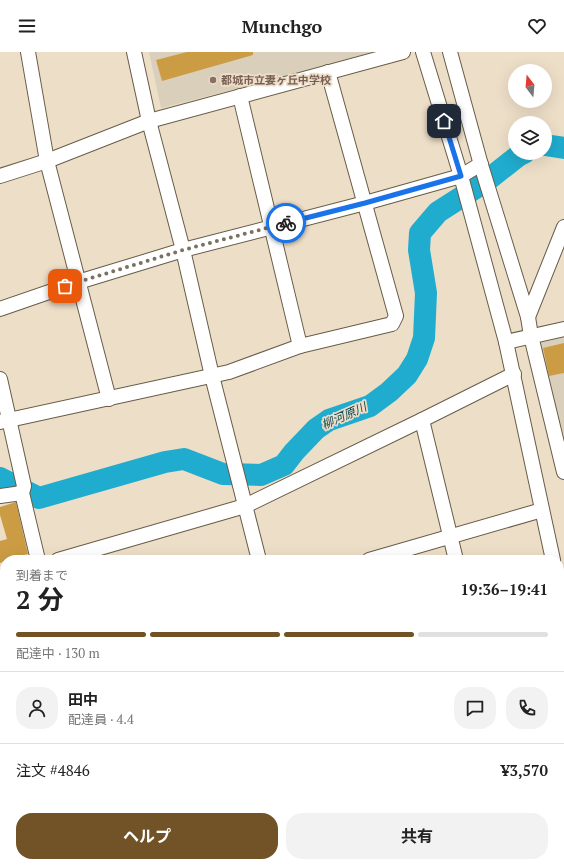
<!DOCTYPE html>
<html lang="ja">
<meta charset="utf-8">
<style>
:root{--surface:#fff;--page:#f2f2f2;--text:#222;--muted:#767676;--line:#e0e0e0;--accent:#725328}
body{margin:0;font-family:"PT Serif","Noto Sans JP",serif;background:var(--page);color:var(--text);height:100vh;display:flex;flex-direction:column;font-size:15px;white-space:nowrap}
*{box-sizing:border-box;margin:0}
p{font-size:13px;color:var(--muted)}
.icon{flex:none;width:22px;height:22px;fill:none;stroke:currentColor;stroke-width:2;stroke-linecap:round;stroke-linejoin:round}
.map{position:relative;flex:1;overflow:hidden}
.drawer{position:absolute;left:0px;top:503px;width:564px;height:312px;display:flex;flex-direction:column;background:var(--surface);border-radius:16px 16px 0 0;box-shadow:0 4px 16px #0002}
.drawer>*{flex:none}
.needle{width:26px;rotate:344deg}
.tools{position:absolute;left:508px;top:12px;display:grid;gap:8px}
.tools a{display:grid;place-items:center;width:44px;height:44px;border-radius:50%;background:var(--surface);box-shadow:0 4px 16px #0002;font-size:20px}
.pin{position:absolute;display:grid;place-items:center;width:34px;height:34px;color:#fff;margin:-17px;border-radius:8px;box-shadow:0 2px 6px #0006}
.courier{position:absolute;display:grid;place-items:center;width:40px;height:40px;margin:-20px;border:3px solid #1a73e8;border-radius:50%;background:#fff;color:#222;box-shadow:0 1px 5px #0007}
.overview em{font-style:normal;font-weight:700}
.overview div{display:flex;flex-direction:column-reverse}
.overview{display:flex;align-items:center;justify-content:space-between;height:68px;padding:0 16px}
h1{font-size:26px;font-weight:700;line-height:30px}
.bar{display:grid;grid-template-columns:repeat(4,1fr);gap:6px 4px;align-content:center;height:48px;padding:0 16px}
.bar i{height:5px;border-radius:3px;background:var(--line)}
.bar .on{background:var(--accent)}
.bar p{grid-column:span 4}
.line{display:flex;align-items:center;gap:10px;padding:0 16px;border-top:1px solid var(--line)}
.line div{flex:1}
.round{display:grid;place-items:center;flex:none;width:42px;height:42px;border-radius:16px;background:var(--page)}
.action{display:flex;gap:8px;margin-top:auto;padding:8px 16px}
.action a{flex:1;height:46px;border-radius:16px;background:var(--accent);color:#fff;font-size:16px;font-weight:700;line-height:46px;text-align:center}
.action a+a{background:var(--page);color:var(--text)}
header{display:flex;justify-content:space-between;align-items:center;height:52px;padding:0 16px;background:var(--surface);font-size:18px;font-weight:700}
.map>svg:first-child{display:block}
.education{fill:#dacfbb}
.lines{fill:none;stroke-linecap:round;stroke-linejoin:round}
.river{stroke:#20acce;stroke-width:22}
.building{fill:#cc9c44}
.minor-casing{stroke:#685c48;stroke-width:16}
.major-casing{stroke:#685c48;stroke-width:20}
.highway-casing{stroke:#685c48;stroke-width:23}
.minor{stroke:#fff;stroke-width:14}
.major{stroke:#fff;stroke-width:18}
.highway{stroke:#fff;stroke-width:21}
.done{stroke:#7a7163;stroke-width:4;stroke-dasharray:0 7.2}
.route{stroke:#1a73e8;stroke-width:5}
.education-dot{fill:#8d6e63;stroke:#eddec7;stroke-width:1.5}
.labels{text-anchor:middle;stroke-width:3.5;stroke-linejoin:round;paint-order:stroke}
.education-label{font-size:11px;font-weight:bold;fill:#785e54;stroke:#eddec7;text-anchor:start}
.water-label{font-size:12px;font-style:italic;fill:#144a59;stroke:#eddec7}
</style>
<header><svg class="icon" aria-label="menu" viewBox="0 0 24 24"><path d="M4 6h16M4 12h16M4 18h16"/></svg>Munchgo<svg class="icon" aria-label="heart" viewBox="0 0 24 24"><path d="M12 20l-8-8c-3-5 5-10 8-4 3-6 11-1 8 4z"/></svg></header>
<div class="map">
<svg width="564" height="815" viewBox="0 0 564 815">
<rect width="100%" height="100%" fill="#eddec7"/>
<g class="education">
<path d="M149 0H380L161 56Z"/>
<path d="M564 284V385L539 289Z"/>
</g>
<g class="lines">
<g class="river">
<path d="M545 93 564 96"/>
<path d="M0 426 39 446 165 410 184 407 223 422 261 423 284 413 294 400 316 377 329 368 370 354 389 340 407 323 417 307 424 286 426 241 419 198 420 181 438 160 485 130 518 104 524 101"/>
</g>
</g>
<g class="building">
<path d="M187 0H253V3L162 29 156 8Z"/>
<path d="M564 291V321L549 324 543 296Z"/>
<path d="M16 450 28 502 5 508V509L0 511V489L7 487 0 463V455Z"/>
</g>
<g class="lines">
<g class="minor-casing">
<g id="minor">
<path d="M28 0 47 109 109 347"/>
<path d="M134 0 149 69 183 198 212 324 259 508"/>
<path d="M423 0 461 124 506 290 553 508"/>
<path d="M450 0 481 113 528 265 531 284 564 420"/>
<path d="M240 44 300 294"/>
<path d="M0 124 47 109 149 69 403 0"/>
<path d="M0 257 78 230 183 198 365 151 461 124 481 112"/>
<path d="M528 265 564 175"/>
<path d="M506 290 564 277"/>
<path d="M0 327 24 434 22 441 38 508"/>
<path d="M422 368 456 508"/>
<path d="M0 370 229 320 300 294 392 272 396 264 328 20"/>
<path d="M0 444 22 441"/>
<path d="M58 508 245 454 422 368 514 322"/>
<path d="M369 508 542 458"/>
<path d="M0 525 5 524"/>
<path d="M559 533 564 555"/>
<path d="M0 605 5 603"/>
<path d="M559 760 564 759"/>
<path d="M0 814V815"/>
</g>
</g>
<g class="major-casing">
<g id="major">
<path d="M559 669 564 665"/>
<path d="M366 815 373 810"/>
</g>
</g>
<g class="highway-casing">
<g id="highway">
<path d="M0 752 5 751"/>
<path d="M337 810 338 815"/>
</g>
</g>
<use href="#minor" class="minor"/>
<use href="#major" class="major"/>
<use href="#highway" class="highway"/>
</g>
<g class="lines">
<path class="done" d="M65 234 183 198 286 171"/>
<path class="route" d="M286 171 365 151 461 124 444 69"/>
</g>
<circle class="education-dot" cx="213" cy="28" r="4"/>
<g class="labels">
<g class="education-label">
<text x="221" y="32">都城市立妻ヶ丘中学校</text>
</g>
<g class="water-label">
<text transform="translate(344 364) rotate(-24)" y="4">柳河原川</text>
</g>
</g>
</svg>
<div class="tools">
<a><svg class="needle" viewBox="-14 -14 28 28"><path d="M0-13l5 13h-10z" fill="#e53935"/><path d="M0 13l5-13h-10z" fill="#767676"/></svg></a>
<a><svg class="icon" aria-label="layers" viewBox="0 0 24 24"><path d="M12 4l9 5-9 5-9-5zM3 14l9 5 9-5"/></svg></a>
</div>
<div class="pin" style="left:65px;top:234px;background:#ea580c"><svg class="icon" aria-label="bag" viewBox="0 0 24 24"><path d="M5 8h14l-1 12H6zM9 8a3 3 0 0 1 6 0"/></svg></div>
<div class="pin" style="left:444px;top:69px;background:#1f2937"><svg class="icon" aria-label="home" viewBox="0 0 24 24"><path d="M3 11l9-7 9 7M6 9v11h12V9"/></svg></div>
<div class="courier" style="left:286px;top:171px"><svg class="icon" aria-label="bike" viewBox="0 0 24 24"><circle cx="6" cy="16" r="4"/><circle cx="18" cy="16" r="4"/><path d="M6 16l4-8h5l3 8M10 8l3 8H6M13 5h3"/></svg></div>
<section class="drawer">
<div class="overview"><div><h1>2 分</h1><p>到着まで</p></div><em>19:36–19:41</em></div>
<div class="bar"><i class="on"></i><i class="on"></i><i class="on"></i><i></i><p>配達中 · 130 m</p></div>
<div class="line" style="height:72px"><a class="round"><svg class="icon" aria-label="person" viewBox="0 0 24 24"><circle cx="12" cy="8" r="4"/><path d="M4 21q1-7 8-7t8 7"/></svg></a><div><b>田中</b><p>配達員 · 4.4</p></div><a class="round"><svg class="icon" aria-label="chat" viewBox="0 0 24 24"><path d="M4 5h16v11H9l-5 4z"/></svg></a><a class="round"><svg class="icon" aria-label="phone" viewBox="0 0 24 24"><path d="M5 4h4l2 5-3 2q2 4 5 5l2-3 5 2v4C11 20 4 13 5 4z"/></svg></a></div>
<div class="line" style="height:52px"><div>注文 #4846</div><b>¥3,570</b></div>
<div class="action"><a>ヘルプ</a><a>共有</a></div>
</section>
</div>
